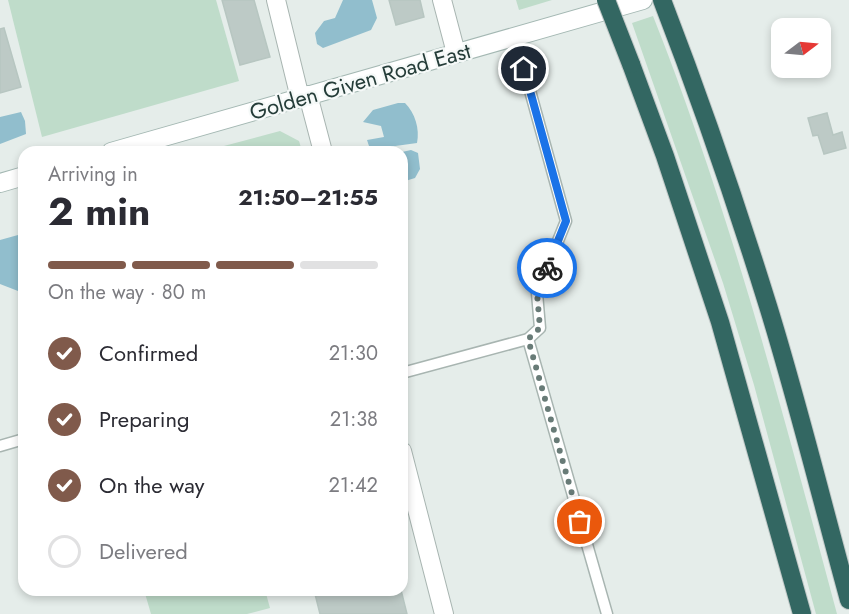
<!DOCTYPE html>
<meta charset="utf-8">
<style>
:root{--surface:#fff;--page:#f2f2f3;--text:#2b2b33;--muted:#7c7c81;--line:#e1e1e2;--accent:#805a4b}
body{margin:0;font-family:Jost,sans-serif;background:var(--page);color:var(--text);height:100vh;display:flex;flex-direction:column;font-size:22px;white-space:nowrap}
*{box-sizing:border-box;margin:0}
p{font-size:20px;color:var(--muted)}
.icon{flex:none;width:33px;height:33px;fill:none;stroke:currentColor;stroke-width:2;stroke-linecap:round;stroke-linejoin:round}
.map{position:relative;flex:1;overflow:hidden}
.drawer{position:absolute;left:18px;top:146px;width:390px;height:450px;display:flex;flex-direction:column;background:var(--surface);border-radius:18px;box-shadow:0 3px 9px #0003}
.drawer>*{flex:none}
.needle{width:39px;rotate:74deg}
.controls{position:absolute;left:771px;top:18px;display:grid;gap:12px}
.controls a{display:grid;place-items:center;width:60px;height:60px;border-radius:12px;background:var(--surface);box-shadow:0 3px 9px #0003;font-size:30px}
.pin{position:absolute;display:grid;place-items:center;width:51px;height:51px;color:#fff;margin:-26px;border:3px solid #fff;border-radius:50%;box-shadow:0 2px 6px #0007}
.courier{position:absolute;display:grid;place-items:center;width:60px;height:60px;margin:-30px;border:4px solid #1a73e8;border-radius:50%;background:#fff;color:#222;box-shadow:0 2px 8px #0007}
.summary em{font-style:normal;font-weight:700}
.summary div{display:flex;flex-direction:column-reverse}
.summary{display:flex;align-items:center;justify-content:space-between;height:102px;padding:0 30px}
h1{font-size:39px;font-weight:700;line-height:45px}
.bar{display:grid;grid-template-columns:repeat(4,1fr);gap:9px 6px;align-content:center;height:72px;padding:0 30px}
.bar i{height:8px;border-radius:4px;background:var(--line)}
.bar .current{background:var(--accent)}
.bar p{grid-column:span 4}
ol{padding:0 30px;list-style:none}
li{display:flex;align-items:center;gap:18px;height:66px}
li p{margin-inline-start:auto}
li .icon{padding:6px;border-radius:50%;background:var(--accent);color:#fff;stroke-width:4}
li:last-child{color:var(--muted)}
li i{width:33px;height:33px;border:3px solid var(--line);border-radius:50%}
.map>svg:first-child{display:block}
.green{fill:#bfdcca}
.water{fill:#91becd}
.building{fill:#bdcac6;stroke:#b7c6c1;stroke-width:1.5}
.lines{fill:none;stroke-linecap:round;stroke-linejoin:round}
.lane-casing{stroke:#a8b5b1;stroke-width:13}
.street-casing{stroke:#a8b5b1;stroke-width:20}
.secondary-casing{stroke:#a4b8b3;stroke-width:20}
.highway-casing{stroke:#c2c9c8;stroke-width:20}
.lane{stroke:#fff;stroke-width:10}
.street{stroke:#fff;stroke-width:18}
.secondary{stroke:#fff;stroke-width:18}
.highway{stroke:#336762;stroke-width:18}
.highway-bridge-casing{stroke:#c2c9c8;stroke-width:20;stroke-linecap:butt}
.highway-bridge{stroke:#336762;stroke-width:18}
.done{stroke:#687b77;stroke-width:6;stroke-dasharray:0 10.8}
.route{stroke:#1a73e8;stroke-width:8}
.labels{text-anchor:middle;stroke-width:4.5;stroke-linejoin:round;paint-order:stroke}
.street-label{font-size:22px;fill:#253d39;stroke:#f5f9f8}
</style>
<div class="map">
<svg width="849" height="614" viewBox="0 0 849 614">
<rect width="100%" height="100%" fill="#e5edea"/>
<g class="green">
<path d="M8 0H216L239 81 42 137Z"/>
<path d="M516 0H552L519 10Z"/>
<path d="M653 16C730 210 783 413 837 614H816L754 385 723 283 632 23Z"/>
<path d="M280 131 299 141 302 151H205Z"/>
<path d="M144 590H265L270 608 247 614H151Z"/>
</g>
<g class="water">
<path d="M343 0H372L377 18 371 30 323 48 317 44 315 33 324 21 335 18Z"/>
<path d="M398 103H405C415 113 420 129 417 143L381 148 369 146 367 140 384 137 381 126 363 122 373 110Z"/>
<path d="M21 112 25 121 26 134 0 144V117Z"/>
<path d="M411 150 418 153 420 169 415 178 402 182V152Z"/>
<path d="M18 235 24 237 22 287 18 291 0 284V240Z"/>
</g>
<g class="building">
<path d="M222 0H254L270 57 240 65Z"/>
<path d="M389 0H420L424 17 396 25Z"/>
<path d="M4 28 21 87 0 93V29Z"/>
<path d="M827 113 833 135 842 132 846 148 824 154 818 135 813 136 808 118Z"/>
<path d="M314 590H401L407 614H320Z"/>
</g>
<g class="lines">
<g class="lane-casing">
<g id="lane">
<path d="M528 339 607 614"/>
<path d="M402 373 528 339 540 328 537 293 566 221 524 69 517 36"/>
<path d="M0 446 24 439"/>
</g>
</g>
<g class="street-casing">
<g id="street">
<path d="M276 0 300 98"/>
<path d="M442 0 456 53"/>
<path d="M308 95 323 152"/>
<path d="M402 451 444 614"/>
</g>
</g>
<g class="secondary-casing">
<g id="secondary">
<path d="M111 152 643 0"/>
<path d="M0 183 24 176"/>
</g>
</g>
<g class="highway-casing">
<g id="highway">
<path d="M662 0C701 101 736 203 768 306 798 403 822 502 849 600"/>
<path d="M631 64 665 156 720 322 802 614"/>
</g>
</g>
<use href="#lane" class="lane"/>
<use href="#street" class="street"/>
<use href="#secondary" class="secondary"/>
<use href="#highway" class="highway"/>
<g class="highway-bridge-casing">
<path id="highway-bridge" d="M606 0 631 64"/>
</g>
<use href="#highway-bridge" class="highway-bridge"/>
</g>
<g class="lines">
<path class="done" d="M547 268 537 293 540 328 528 339 580 522"/>
<path class="route" d="M524 69 566 221 547 268"/>
</g>
<g class="labels">
<g class="street-label">
<text transform="translate(360 81) rotate(-16)" y="8">Golden Given Road East</text>
</g>
</g>
</svg>
<div class="controls">
<a><svg class="needle" viewBox="-14 -14 28 28"><path d="M0-13l5 13h-10z" fill="#e53935"/><path d="M0 13l5-13h-10z" fill="#7c7c81"/></svg></a>
</div>
<div class="pin" style="left:580px;top:522px;background:#ea580c"><svg class="icon" aria-label="bag" viewBox="0 0 24 24"><path d="M5 8h14l-1 12H6zM9 8a3 3 0 0 1 6 0"/></svg></div>
<div class="pin" style="left:524px;top:69px;background:#1f2937"><svg class="icon" aria-label="home" viewBox="0 0 24 24"><path d="M3 11l9-7 9 7M6 9v11h12V9"/></svg></div>
<div class="courier" style="left:547px;top:268px"><svg class="icon" aria-label="bike" viewBox="0 0 24 24"><circle cx="6" cy="16" r="4"/><circle cx="18" cy="16" r="4"/><path d="M6 16l4-8h5l3 8M10 8l3 8H6M13 5h3"/></svg></div>
<section class="drawer">
<div class="summary"><div><h1>2 min</h1><p>Arriving in</p></div><em>21:50–21:55</em></div>
<div class="bar"><i class="current"></i><i class="current"></i><i class="current"></i><i></i><p>On the way · 80 m</p></div>
<ol>
<li><svg class="icon" aria-label="check" viewBox="0 0 24 24"><path d="M5 12l5 5 9-10"/></svg>Confirmed<p>21:30</p></li>
<li><svg class="icon" aria-label="check" viewBox="0 0 24 24"><path d="M5 12l5 5 9-10"/></svg>Preparing<p>21:38</p></li>
<li><svg class="icon" aria-label="check" viewBox="0 0 24 24"><path d="M5 12l5 5 9-10"/></svg>On the way<p>21:42</p></li>
<li><i></i>Delivered</li>
</ol>
</section>
</div>
